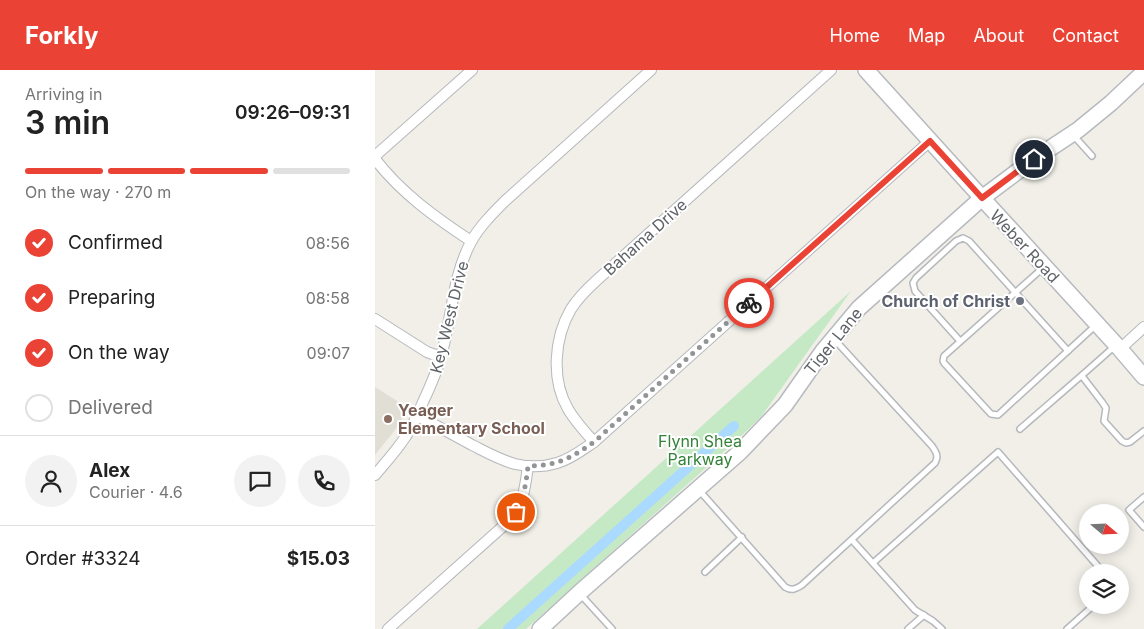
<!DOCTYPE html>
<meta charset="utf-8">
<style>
:root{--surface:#fff;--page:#f2f2f2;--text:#222;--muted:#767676;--line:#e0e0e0;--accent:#ea4335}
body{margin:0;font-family:Inter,sans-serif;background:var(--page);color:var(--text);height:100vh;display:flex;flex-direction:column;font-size:19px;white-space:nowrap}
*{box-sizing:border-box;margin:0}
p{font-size:16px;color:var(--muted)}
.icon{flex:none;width:28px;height:28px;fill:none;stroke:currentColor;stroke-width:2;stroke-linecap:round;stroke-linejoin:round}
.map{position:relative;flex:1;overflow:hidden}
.drawer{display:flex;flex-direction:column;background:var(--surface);width:375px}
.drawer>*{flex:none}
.needle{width:32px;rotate:109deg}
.controls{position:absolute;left:704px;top:434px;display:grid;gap:10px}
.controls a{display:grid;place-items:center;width:50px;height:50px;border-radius:50%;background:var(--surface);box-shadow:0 2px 12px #0003;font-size:25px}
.pin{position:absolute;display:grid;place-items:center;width:42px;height:42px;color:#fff;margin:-21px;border:2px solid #fff;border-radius:50%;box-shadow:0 1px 5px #0007}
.courier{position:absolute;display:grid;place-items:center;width:50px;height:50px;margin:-25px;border:4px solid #ea4335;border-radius:50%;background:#fff;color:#222;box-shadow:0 1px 6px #0007}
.head em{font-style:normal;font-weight:600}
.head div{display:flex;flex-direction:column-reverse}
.head{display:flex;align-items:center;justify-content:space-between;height:85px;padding:0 25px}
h1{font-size:32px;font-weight:600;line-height:38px}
.bar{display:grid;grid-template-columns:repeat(4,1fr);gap:8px 5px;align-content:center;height:60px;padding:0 25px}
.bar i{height:6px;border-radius:4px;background:var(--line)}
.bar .current{background:var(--accent)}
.bar p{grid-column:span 4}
.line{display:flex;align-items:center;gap:12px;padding:0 25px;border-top:1px solid var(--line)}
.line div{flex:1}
.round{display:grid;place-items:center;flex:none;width:52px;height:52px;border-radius:26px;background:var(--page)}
ol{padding:0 25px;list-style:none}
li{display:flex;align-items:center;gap:15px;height:55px}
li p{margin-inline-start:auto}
li .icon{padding:5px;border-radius:50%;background:var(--accent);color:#fff;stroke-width:4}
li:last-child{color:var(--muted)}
li i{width:28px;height:28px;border:2px solid var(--line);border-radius:50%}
header{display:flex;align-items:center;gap:30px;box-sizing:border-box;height:70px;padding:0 25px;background:var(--accent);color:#fff}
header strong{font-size:24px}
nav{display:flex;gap:28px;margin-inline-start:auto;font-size:18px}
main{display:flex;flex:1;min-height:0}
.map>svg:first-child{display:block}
.education{fill:#e1ded6}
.green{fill:#c5e8c5}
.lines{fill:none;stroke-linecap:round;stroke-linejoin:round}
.canal{stroke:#aadaff;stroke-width:10}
.lane-casing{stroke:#b5b8bc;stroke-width:8}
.street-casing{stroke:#b5b8bc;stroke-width:12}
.secondary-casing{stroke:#b6babf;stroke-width:18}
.lane{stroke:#fff;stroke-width:5}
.street{stroke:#fff;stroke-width:10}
.secondary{stroke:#fff;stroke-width:15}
.done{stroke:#929495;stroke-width:5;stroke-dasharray:0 9}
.route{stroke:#ea4335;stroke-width:6}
.worship-dot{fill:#6b7280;stroke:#fff;stroke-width:2}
.education-dot{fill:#8d6e63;stroke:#fff;stroke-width:2}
.labels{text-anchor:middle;stroke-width:4;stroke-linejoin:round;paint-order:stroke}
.street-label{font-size:16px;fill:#5f6368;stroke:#fff}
.worship-label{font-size:16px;font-weight:bold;fill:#5b616d;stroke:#fff;text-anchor:end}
.education-label{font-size:16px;font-weight:bold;fill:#785e54;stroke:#fff;text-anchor:start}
.park-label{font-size:16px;fill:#348238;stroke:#fff}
</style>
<header>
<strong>Forkly</strong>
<nav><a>Home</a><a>Map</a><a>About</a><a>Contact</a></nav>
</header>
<main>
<section class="drawer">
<div class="head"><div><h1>3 min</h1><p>Arriving in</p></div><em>09:26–09:31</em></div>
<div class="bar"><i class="current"></i><i class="current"></i><i class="current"></i><i></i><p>On the way · 270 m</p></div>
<ol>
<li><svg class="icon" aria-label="check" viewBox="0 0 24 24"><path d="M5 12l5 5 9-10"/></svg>Confirmed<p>08:56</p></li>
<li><svg class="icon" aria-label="check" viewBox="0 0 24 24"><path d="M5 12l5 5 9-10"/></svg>Preparing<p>08:58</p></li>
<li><svg class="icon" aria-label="check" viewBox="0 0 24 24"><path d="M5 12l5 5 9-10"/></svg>On the way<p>09:07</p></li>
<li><i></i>Delivered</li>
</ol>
<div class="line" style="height:90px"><a class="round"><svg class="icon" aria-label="person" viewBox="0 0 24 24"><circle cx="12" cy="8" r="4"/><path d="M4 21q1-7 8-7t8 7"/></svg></a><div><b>Alex</b><p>Courier · 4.6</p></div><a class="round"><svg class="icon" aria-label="chat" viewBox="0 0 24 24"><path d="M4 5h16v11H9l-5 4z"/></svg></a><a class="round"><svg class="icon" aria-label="phone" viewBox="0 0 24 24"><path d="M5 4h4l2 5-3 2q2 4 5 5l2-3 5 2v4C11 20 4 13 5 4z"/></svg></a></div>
<div class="line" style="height:65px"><div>Order #3324</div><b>$15.03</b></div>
</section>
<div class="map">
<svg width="769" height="559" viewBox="0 0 769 559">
<rect width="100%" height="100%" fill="#f1efe8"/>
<path class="education" d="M0 317 33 338 20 360 0 385Z"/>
<path class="green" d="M476 221 386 347 363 369 151 559H102Z"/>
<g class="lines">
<path class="canal" d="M133 559 359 356"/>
<g class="lane-casing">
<g id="lane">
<path d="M699 66 717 86"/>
<path d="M669 197 569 286 568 291 569 293 616 344 623 345 720 256"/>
<path d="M585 271 540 221 538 213 541 208 581 171 588 168 594 171 693 281"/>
<path d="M707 306 727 332 731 338 729 351 747 371 751 373 755 372 769 361"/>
<path d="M645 359C677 331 709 304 741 275"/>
<path d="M323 419 410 517C417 521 421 519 427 515L560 393C564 386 561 382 557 376L459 269"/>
<path d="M769 427 754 440 769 457"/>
<path d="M477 470 540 540 558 551 567 559"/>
<path d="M498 493 623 382 728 502"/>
<path d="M330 502 367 467"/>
<path d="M206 525 237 559"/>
<path d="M533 559 549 545"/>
<path d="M692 559 719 535"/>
</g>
</g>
<g class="street-casing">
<g id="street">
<path d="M0 86 97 0"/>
<path d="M0 89C26 123 61 148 96 171"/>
<path d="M0 249 52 282 66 287"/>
<path d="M745 279 769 257"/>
<path d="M42 346C61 355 79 365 97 375 111 382 125 390 140 394 153 397 169 397 182 393 196 389 207 380 219 372L555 71"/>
<path d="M219 372C210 362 200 351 193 339 176 310 179 268 196 239 203 228 212 219 222 210L456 0"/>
<path d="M0 405C11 392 22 380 31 366 38 356 43 344 48 332 55 317 62 302 66 286 77 249 77 207 96 172 104 157 118 143 130 131L276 0"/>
<path d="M13 559 134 451C149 433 150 418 153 396"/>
</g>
</g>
<g class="secondary-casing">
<g id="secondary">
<path d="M491 0 607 128 745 279 769 307"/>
<path d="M165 559 204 523 365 382 410 335 448 281 484 238 607 128 659 89 703 60 736 33 769 2"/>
</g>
</g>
<use href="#lane" class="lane"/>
<use href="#street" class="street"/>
<use href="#secondary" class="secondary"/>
</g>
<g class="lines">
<path class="done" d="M141 442C149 426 151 414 153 396 184 395 194 389 219 372L374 233"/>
<path class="route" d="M374 233 555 71 607 128 659 89"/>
</g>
<circle class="worship-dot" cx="645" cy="231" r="5"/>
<circle class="education-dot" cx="13" cy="349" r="5"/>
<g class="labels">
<g class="street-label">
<text transform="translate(270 167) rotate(-42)" y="6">Bahama Drive</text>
<text transform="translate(650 176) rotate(47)" y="6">Weber Road</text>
<text transform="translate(74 247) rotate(-76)" y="6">Key West Drive</text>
<text transform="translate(458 271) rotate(-51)" y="6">Tiger Lane</text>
</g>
<g class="worship-label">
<text x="635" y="237">Church of Christ</text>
</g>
<g class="education-label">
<text x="23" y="346">Yeager<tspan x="23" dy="18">Elementary School</tspan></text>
</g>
<g class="park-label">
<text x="325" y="377">Flynn Shea<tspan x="325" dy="18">Parkway</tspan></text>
</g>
</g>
</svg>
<div class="controls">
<a><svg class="needle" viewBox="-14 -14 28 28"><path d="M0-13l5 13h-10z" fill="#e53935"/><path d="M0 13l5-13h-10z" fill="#767676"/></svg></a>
<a><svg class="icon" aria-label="layers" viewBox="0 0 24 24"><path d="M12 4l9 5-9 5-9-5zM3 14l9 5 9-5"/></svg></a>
</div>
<div class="pin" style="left:141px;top:442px;background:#ea580c"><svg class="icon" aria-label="bag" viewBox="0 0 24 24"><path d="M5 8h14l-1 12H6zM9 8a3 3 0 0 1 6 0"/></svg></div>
<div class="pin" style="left:659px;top:89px;background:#1f2937"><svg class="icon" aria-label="home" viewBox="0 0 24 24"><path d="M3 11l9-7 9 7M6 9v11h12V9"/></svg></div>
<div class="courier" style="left:374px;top:233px"><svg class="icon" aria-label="bike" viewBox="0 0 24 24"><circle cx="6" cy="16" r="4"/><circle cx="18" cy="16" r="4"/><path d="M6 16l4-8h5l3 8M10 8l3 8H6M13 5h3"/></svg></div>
</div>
</main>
